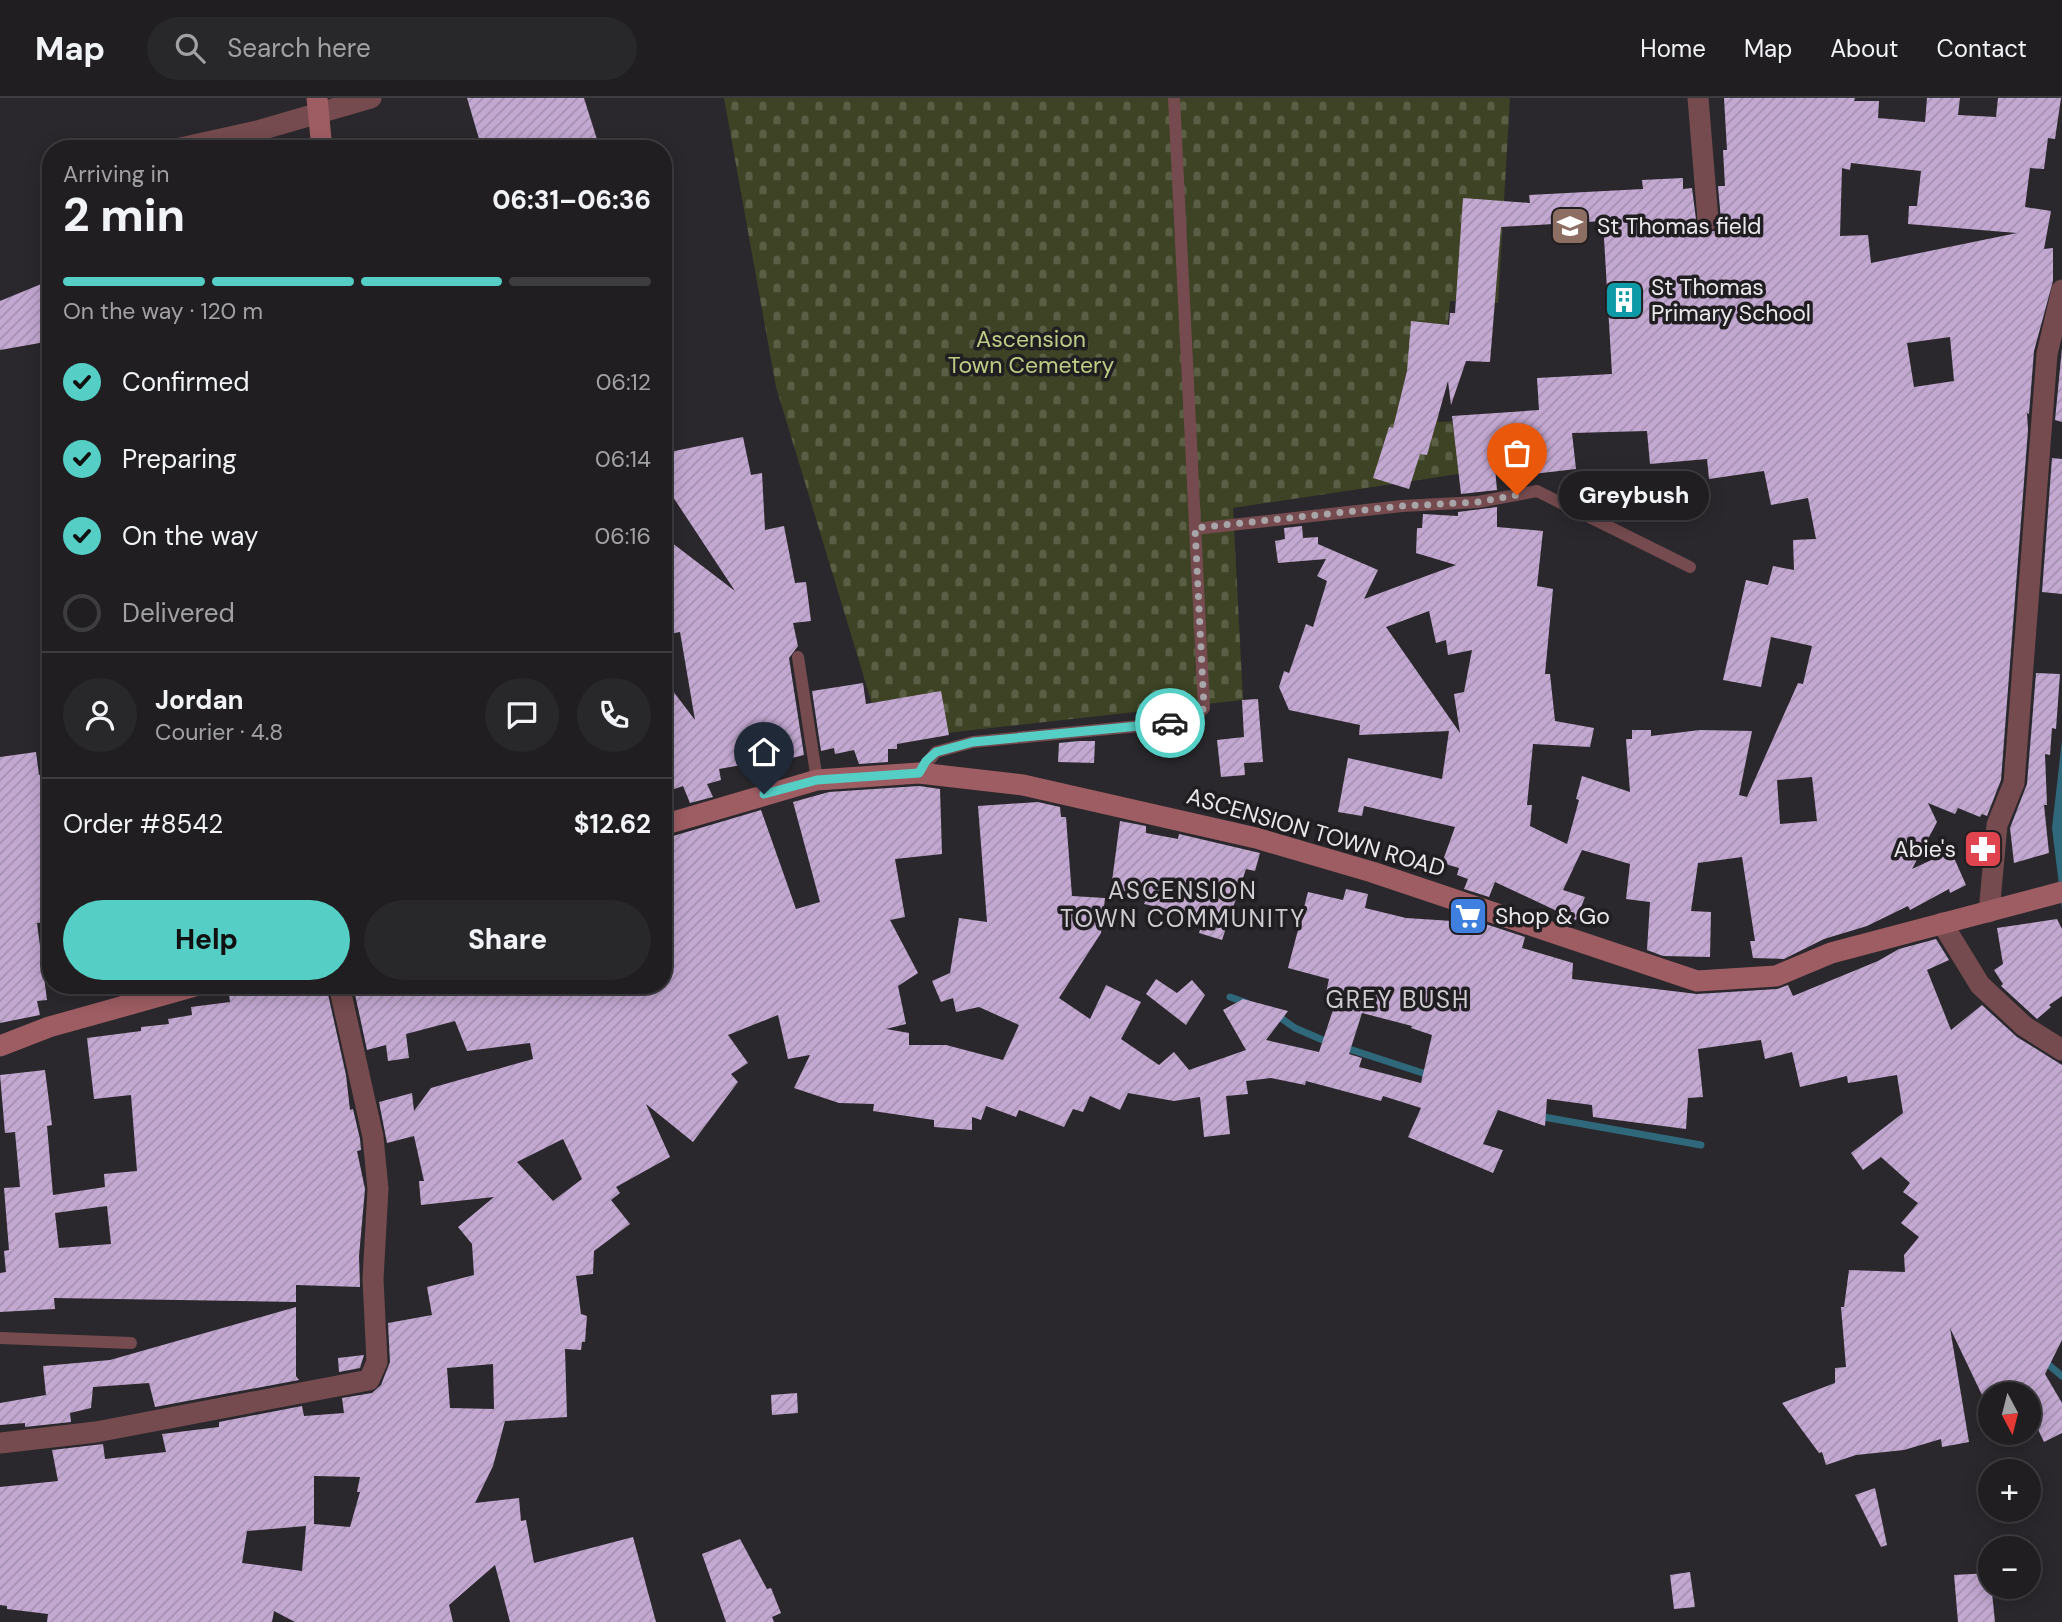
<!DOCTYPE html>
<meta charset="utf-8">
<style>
:root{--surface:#201e21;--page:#28272a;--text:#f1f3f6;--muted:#a2a2a5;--line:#3d3c3f;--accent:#55cec5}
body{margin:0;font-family:"DM Sans",sans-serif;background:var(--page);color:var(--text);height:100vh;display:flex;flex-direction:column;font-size:26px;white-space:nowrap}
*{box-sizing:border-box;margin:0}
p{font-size:23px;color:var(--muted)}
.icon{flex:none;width:38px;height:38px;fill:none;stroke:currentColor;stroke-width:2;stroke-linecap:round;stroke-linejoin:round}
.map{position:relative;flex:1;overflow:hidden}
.drawer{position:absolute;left:42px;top:42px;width:630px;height:854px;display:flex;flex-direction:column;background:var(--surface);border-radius:28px;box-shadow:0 4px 18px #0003,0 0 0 2px var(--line)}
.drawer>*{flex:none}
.needle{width:46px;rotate:173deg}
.tools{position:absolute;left:1978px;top:1284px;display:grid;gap:14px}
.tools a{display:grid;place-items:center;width:63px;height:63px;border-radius:50%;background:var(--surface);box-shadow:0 4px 18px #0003,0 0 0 2px var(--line);font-size:35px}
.pin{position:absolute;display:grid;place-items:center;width:60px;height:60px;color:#fff;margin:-72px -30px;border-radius:50% 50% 50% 0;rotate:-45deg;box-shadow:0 0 7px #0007}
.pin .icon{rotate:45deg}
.courier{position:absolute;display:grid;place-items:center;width:70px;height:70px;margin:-35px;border:5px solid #55cec5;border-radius:50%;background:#fff;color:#222;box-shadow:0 2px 9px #0007}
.bubble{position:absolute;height:49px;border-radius:24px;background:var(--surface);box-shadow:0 4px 18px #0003,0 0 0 2px var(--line);font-size:23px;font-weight:800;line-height:49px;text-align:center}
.headline em{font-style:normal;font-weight:800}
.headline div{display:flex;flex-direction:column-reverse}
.headline{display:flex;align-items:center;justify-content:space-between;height:119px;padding:0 21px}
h1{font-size:46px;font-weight:800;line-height:52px}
.bar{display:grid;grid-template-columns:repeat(4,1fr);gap:10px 7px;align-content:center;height:84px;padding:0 21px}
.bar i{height:9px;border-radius:5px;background:var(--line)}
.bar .current{background:var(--accent)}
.bar p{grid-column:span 4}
.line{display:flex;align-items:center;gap:18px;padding:0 21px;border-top:2px solid var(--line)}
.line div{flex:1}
.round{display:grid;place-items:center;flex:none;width:74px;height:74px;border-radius:37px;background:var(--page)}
ol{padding:0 21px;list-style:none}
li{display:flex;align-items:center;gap:21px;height:77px}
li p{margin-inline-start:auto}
li .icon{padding:7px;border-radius:50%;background:var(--accent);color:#111;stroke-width:4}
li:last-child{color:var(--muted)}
li i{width:38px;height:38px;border:4px solid var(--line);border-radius:50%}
.action{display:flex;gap:14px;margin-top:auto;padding:14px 21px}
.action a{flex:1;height:80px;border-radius:42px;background:var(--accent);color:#111;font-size:28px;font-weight:800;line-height:80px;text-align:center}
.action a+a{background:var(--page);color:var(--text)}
header{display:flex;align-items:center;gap:42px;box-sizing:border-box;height:98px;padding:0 35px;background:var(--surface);border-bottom:2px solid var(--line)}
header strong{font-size:33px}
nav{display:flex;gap:38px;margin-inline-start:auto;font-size:24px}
.search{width:490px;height:63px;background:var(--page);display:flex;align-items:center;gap:18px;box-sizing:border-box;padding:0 24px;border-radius:38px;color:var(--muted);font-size:26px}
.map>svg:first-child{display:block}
.cemetery{fill:url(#cemetery-stones)}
.water{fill:#30687b}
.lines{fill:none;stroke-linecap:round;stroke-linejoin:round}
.stream{stroke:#30687b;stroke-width:7}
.building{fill:url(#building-hatch);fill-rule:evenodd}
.service{stroke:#754b4f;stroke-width:12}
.minor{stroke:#754b4f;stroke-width:21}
.secondary{stroke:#9e5d63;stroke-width:21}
.done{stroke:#a7a5a8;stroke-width:7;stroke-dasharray:0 12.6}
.route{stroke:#55cec5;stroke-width:9}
.labels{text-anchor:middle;stroke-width:7;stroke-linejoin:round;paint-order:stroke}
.poi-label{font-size:23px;fill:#eae8eb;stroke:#211e22;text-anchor:start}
.park-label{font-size:23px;fill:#bdcd85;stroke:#211e22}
.street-label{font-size:23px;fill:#eae8eb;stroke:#211e22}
.neighbourhood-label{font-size:24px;letter-spacing:2px;fill:#d0cdd2;stroke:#211e22}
</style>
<header>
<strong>Map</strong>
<div class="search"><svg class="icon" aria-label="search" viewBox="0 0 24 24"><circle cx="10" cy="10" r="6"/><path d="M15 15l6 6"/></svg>Search here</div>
<nav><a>Home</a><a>Map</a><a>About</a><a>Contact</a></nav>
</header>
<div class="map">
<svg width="2062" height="1524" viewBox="0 0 2062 1524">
<defs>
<pattern id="cemetery-stones" width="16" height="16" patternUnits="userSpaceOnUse" patternTransform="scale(1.75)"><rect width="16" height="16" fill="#3d4324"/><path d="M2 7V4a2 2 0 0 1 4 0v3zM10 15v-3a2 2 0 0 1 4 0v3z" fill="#595e44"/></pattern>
<pattern id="building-hatch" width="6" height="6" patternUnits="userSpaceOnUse" patternTransform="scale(1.75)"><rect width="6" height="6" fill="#c3a8d2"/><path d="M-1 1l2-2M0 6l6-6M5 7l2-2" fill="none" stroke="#a490af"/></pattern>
</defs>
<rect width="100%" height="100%" fill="#2a282c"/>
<path class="cemetery" d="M724 0H1510L1498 205 1450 203 1438 324 1500 321 1485 372 1233 410 1243 602 883 642 776 289Z"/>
<path class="water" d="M2062 642V812L2052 730Z"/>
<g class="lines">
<g class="stream">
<path d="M1230 899 1247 905"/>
<path d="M1275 916 1295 930 1332 946"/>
<path d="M1343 949 1432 978"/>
<path d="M1538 1018 1701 1047"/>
<path d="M2043 1262 2062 1278"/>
</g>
</g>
<g class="building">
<path d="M467 0H584L600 51H482Z"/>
<path d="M1724 0H1855L1854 3H1879L1878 20 1925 24 1927 0H1960L1958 17 1996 19 1998 0H2061L2055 41 2048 40 2044 71 2030 70 2025 109 2051 113 2044 151 2053 150V183L2034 253 2029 316 2027 315 2028 332 2001 682 1987 718 1982 716 1980 719 1958 710 1955 716 1928 705 1937 724 1912 771 1951 753 1966 787 1950 795 1949 791 1910 812 1908 808 1867 828 1824 841 1784 861 1753 860 1750 843H1755L1742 759 1698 765 1691 813 1711 814 1710 859 1663 858 1647 852 1650 804 1626 801 1630 766 1582 752 1563 792 1585 799 1576 822 1495 784 1489 799 1464 791 1468 781 1457 777 1459 770 1442 765 1455 729 1364 708 1362 718 1338 714 1348 660 1442 681 1449 633 1359 637 1360 627 1289 612 1279 589 1284 573 1289 575 1306 526 1313 529 1327 483 1317 478 1326 461 1278 465 1275 443 1285 441 1284 430 1302 428 1303 440 1318 439V446L1378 472 1364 501 1456 467 1416 455 1417 430H1422L1423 416 1458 418V414L1497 409V429L1543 433 1537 488 1553 491 1545 576H1550L1555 623 1594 630 1590 649 1533 646 1527 707H1532L1530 728 1567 746 1579 702 1576 701 1582 678 1630 694 1626 641H1632V632H1651V638L1700 632 1752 633 1739 697 1747 699 1798 585 1803 586 1812 548 1771 539 1761 589 1723 582 1746 482 1768 487 1773 468 1794 472 1793 442 1816 441 1808 400 1771 407 1764 373 1709 381 1707 361 1650 366 1647 333 1572 335 1576 371 1533 376 1528 335 1492 338 1497 392 1461 396 1452 318 1539 312 1537 280 1612 276 1603 123 1501 129 1490 264 1466 263 1451 307 1448 283 1427 357 1420 356 1409 391 1373 380 1389 329 1393 330 1407 273 1411 223 1449 227 1450 215H1455L1463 100 1530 105 1529 97 1643 91 1642 82 1683 80V91L1692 90 1697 129 1703 134 1715 133 1721 122 1718 88H1725L1723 52H1727ZM1851 65 1921 73 1917 108H1909L1908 126 2017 135 1871 165 1868 137 1840 138 1842 70 1850 72ZM1950 239 1954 283 1914 289 1907 245ZM1429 513 1436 545 1446 542 1448 557 1472 552 1464 594 1454 596 1460 635 1386 529ZM1812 679 1817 723 1780 726 1777 682Z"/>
<path d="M51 182V243L0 252V203Z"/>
<path d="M2062 250V324L2055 322Z"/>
<path d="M743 339 751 377 762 375 765 432 784 428 795 485 806 484 811 523 793 525 798 548 789 560 804 657 776 664 775 661 719 671 721 682 707 686 713 699 690 705 683 688 663 695V580L695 622 680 534 663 537V438L735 493 673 399 665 355Z"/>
<path d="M2052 360 2062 361V496L2042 494Z"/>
<path d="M2036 575 2060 576 2056 631 2052 630 2050 657 2045 656 2047 707H2044L2049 755 2014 765 2010 730 2027 686Z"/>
<path d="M863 585 866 606 941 593 949 637 897 646V651H888V664L859 666 854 652 835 656 834 650 821 653 812 593Z"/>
<path d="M1258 601 1263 664 1244 665 1245 677 1221 679 1217 642 1244 639 1242 602Z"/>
<path d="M1079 643H1095L1094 665 1058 664 1059 645Z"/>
<path d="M36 654 39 677 43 676 51 737V823L37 825 47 902 37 903 40 917 0 925V659Z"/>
<path d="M919 688 940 691 942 756 895 761 905 819 890 822 918 875 898 888 906 926 886 931 909 935V947H946L1003 962 1019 927 979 909 956 914 953 900 941 904 932 883 950 875 959 820 987 824 978 708 1038 704 1060 709 1061 719H1066L1072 798 1105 800 1101 835 1059 900 1090 921 1106 887 1141 904 1121 941 1159 967 1174 954 1189 972 1246 952 1223 912 1243 901 1288 913 1266 942 1319 954 1335 906 1324 904 1329 881 1288 870 1308 794 1343 802 1346 791 1368 796 1365 810 1406 820 1452 823 1455 816 1525 839 1522 850 1573 865 1572 881 1697 896 1777 891 1788 887 1793 898 1878 863 1899 851 1936 841 1949 862 1927 872 1951 932 1982 907 2017 939 2062 967V1242L2045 1276 2062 1305V1335L2044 1344 2034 1323 2028 1325V1297H1982L1950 1230 1969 1344 1942 1349 1941 1341 1904 1352 1856 1357 1826 1367 1822 1354 1819 1355 1782 1305 1835 1285V1270L1846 1269 1841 1209H1844L1849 1172 1905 1174 1904 1157 1919 1139 1901 1125 1918 1105 1903 1094 1910 1085 1881 1059 1863 1072 1851 1055 1903 1015 1897 977 1848 985 1847 978 1800 989 1792 954 1765 961 1761 942 1698 951 1703 999 1688 1000 1686 1031 1593 1019 1592 1007 1547 1001 1545 1028 1498 1012 1483 1046 1503 1052 1493 1075 1408 1039 1421 1010 1383 998 1381 1003 1306 983 1305 987 1271 980 1246 983 1248 996 1226 998 1230 1036 1204 1039 1200 999 1174 1003 1128 995 1120 1012 1090 998 1083 1014 1073 1011 1064 1029 1019 1012 1016 1019 986 1008 981 1022 972 1019V1032L934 1029V1022L873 1013 874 1006 839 1005 794 990 810 957 788 961 778 917 728 937 748 965 731 976 738 984 693 1044 646 1006 670 1059 616 1089 620 1095 611 1102 630 1126 594 1153 593 1176 576 1178 581 1216 587 1218 585 1244H582L581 1252 565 1251 567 1319 505 1323 493 1368 475 1405 519 1400 521 1423 526 1422 534 1465 633 1439 656 1524H510L495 1467 449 1507 453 1524H295L274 1513 272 1524H47L48 1516 7 1511V1508L0 1507V1389L58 1383 52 1352 103 1346 105 1361 166 1354 162 1336 219 1329V1324L302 1308 304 1318 344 1315 342 1300 372 1295 381 1287 390 1264 388 1225 432 1217 427 1189 474 1177 472 1146 458 1129 494 1099 421 1107 419 1083H424L414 1038 387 1045 379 1004 412 995 414 1013 431 990 533 961 530 945 467 953 455 923 406 936 409 960 388 963 386 947 367 952 353 887H663V741L761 712 796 811 820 804 793 704 829 694ZM1362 915 1412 928 1411 930 1432 937 1421 985 1359 969 1362 960 1349 956ZM563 1041 582 1081 553 1103 517 1064ZM493 1266 494 1311 450 1310 447 1270ZM314 1378 360 1379 357 1394H360L350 1429 314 1426ZM306 1428 302 1473 242 1465 247 1433Z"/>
<path d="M1120 723 1146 728V735L1178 741 1179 736 1260 755 1255 773 1246 771 1222 842 1199 835 1204 819 1144 806 1150 794 1134 785 1125 799 1110 798Z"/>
<path d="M2057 821 2062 831V898L2049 907 2051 909 2037 921 2001 888 2003 886 1994 872 2003 866 1997 830Z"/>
<path d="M1156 881 1177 895 1192 882 1205 897 1186 927 1146 896Z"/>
<path d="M283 887H326L346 977 350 1012 353 1011 360 1041 361 1052 357 1053 365 1091 359 1158 360 1189 296 1187V1204L54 1200 55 1211 0 1214V1175L6 1174 4 1153 9 1152 4 1090 20 1089 15 1034 5 1035 0 977 45 972 52 1027 47 1028 53 1097 105 1089 104 1076 137 1073 131 997 94 1001 87 940 141 933V929L169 926 168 921 192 917 191 909 230 904 229 896ZM107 1108 111 1146 59 1150 55 1115Z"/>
<path d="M296 1209V1278L299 1282 155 1309 149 1285 93 1289 91 1310 70 1315 71 1324 25 1329V1325L0 1327V1305L46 1297 43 1268 110 1262Z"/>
<path d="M364 1257 360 1270 339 1274 338 1260Z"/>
<path d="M797 1295 798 1315 772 1317 771 1297Z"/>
<path d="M1875 1390 1887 1447 1881 1449 1855 1397Z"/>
<path d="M740 1441 767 1491 771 1490 781 1515 772 1519 774 1524H726L702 1456Z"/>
<path d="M1690 1474 1695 1509 1674 1511 1670 1477Z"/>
<path d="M1990 1475 1995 1524H1958L1954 1477Z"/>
</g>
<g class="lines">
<g class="service">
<path d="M1195 431 1402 408 1478 404 1537 393 1690 469"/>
<path d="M798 559 817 682"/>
<path d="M919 675 936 654 973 644 1191 623 1204 610 1174 0"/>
<path d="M0 1240 131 1245"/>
</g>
<g class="minor">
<path d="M1698 0 1708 122"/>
<path d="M176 51 257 33 371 0"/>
<path d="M1989 814 1997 727 2014 685 2047 256 2062 192"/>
<path d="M1942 825 1980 887 2024 928 2062 952"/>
<path d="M0 1345 96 1334 369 1282 377 1264 373 1181 378 1091 373 1039 339 887"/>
</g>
<g class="secondary">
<path d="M317 0 322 51"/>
<path d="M663 727 817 682 919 675 1023 687 1256 740 1372 774 1697 883 1776 878 1831 855 2062 794"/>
<path d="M0 948 49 929 199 887"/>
</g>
</g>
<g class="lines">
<path class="done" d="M1170 625 1191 623 1204 610 1195 430 1402 408 1478 404 1517 397"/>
<path class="route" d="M764 696 817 682 919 675 926 663 936 654 973 644 1170 625"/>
</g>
<defs>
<g id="school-square" transform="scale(2.0125)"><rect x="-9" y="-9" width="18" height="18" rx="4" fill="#8d6e63" stroke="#211e22"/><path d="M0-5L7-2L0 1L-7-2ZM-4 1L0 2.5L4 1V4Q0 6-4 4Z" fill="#fff"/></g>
<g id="building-square" transform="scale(2.0125)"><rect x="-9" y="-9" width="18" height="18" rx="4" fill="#0f9aa8" stroke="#211e22"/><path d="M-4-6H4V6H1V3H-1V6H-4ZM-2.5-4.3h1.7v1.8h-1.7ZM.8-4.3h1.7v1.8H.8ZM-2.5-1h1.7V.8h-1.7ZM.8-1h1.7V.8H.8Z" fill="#fff"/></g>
<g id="pharmacy-square" transform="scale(2.0125)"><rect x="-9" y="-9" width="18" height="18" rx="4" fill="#e0444e" stroke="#211e22"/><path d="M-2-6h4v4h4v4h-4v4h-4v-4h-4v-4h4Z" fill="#fff"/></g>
<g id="supermarket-square" transform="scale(2.0125)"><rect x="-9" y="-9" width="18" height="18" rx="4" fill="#3f7fe0" stroke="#211e22"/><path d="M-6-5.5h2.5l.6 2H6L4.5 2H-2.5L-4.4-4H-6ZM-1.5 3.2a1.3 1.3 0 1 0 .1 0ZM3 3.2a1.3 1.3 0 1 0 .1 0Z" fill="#fff"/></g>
</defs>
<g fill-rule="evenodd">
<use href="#school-square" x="1570" y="128"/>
<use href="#building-square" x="1624" y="202"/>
<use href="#pharmacy-square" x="1983" y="751"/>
<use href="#supermarket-square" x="1468" y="818"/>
</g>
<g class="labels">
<g class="poi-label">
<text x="1597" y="136">St Thomas field</text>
<text x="1651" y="197">St Thomas<tspan x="1651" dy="26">Primary School</tspan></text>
<text x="1956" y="759" text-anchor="end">Abie's</text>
<text x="1495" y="826">Shop &amp; Go</text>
</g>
<g class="park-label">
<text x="1031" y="249">Ascension<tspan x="1031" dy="26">Town Cemetery</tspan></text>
</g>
<g class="street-label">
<text transform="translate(1316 734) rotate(16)" y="8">ASCENSION TOWN ROAD</text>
</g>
<g class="neighbourhood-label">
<text x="1183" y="801">ASCENSION<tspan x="1183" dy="28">TOWN COMMUNITY</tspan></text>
<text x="1398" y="910">GREY BUSH</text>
</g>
</g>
</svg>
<div class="tools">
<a><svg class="needle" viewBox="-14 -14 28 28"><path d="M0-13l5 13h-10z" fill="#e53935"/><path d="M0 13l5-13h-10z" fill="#a2a2a5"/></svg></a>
<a>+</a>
<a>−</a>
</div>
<div class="pin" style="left:1517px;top:397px;background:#ea580c"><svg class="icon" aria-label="bag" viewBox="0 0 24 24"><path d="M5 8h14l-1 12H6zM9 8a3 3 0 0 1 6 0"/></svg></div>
<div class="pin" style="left:764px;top:696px;background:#1f2937"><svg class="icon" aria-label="home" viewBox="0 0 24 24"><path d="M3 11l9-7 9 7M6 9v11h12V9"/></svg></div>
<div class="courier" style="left:1170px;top:625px"><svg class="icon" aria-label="car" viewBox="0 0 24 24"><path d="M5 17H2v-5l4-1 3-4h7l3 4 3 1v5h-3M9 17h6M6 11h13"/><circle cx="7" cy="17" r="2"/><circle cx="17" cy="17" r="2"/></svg></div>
<div class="bubble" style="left:1559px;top:373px;width:150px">Greybush</div>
<section class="drawer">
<div class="headline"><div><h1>2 min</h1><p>Arriving in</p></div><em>06:31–06:36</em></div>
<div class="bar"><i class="current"></i><i class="current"></i><i class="current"></i><i></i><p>On the way · 120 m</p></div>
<ol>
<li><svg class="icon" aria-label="check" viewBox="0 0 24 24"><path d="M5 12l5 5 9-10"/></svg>Confirmed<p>06:12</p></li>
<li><svg class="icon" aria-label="check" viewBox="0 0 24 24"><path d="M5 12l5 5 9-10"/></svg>Preparing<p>06:14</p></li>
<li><svg class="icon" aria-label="check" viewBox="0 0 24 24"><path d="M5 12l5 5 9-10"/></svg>On the way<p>06:16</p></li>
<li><i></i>Delivered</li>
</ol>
<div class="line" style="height:126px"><a class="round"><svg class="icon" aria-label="person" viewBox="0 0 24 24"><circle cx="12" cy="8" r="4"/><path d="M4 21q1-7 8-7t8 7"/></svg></a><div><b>Jordan</b><p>Courier · 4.8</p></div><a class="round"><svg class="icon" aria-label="chat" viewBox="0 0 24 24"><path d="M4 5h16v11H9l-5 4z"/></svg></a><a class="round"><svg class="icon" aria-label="phone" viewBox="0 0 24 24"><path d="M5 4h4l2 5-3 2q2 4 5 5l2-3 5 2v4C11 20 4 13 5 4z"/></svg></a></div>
<div class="line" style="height:91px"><div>Order #8542</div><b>$12.62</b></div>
<div class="action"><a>Help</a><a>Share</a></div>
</section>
</div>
